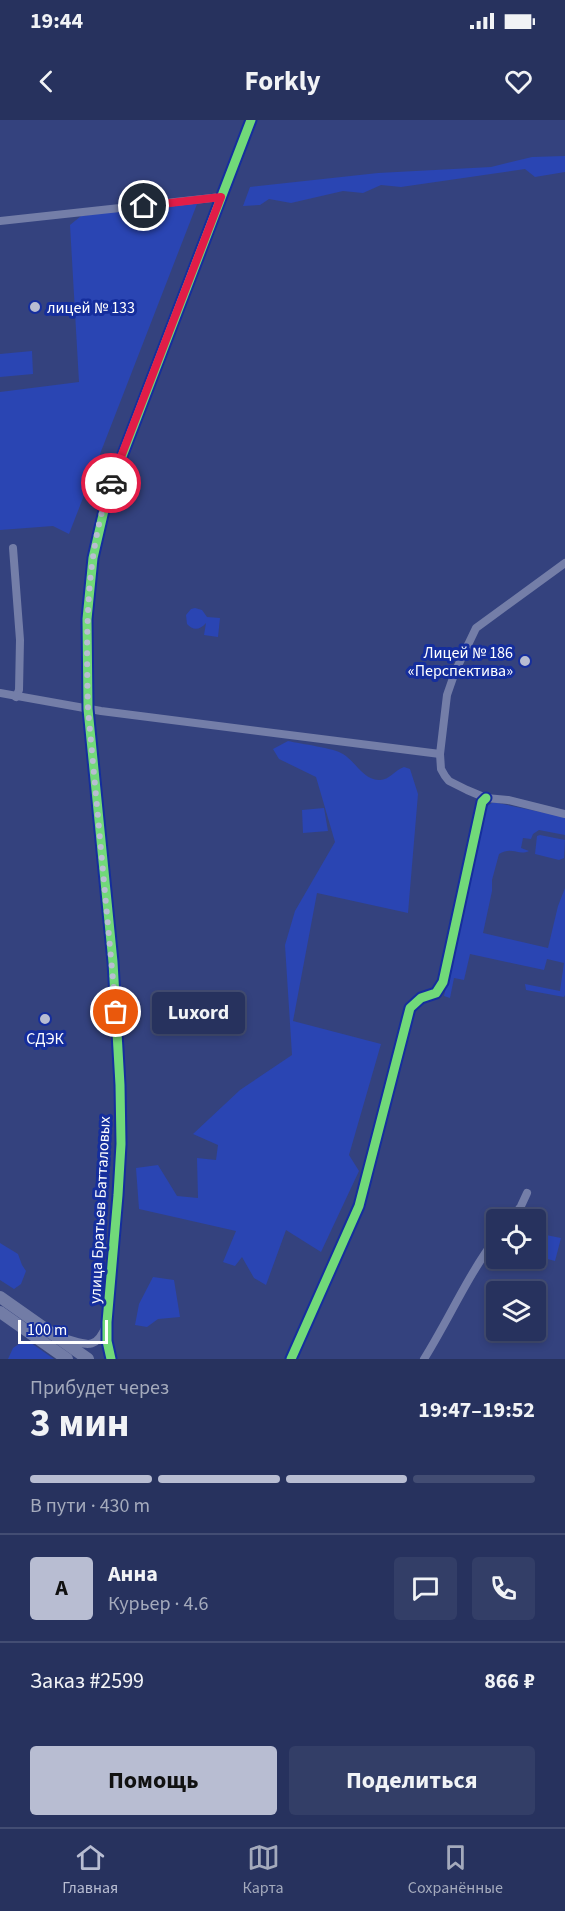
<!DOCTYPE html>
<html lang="ru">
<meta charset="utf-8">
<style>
:root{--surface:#27325e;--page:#333e67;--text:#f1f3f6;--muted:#a4aabc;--line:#434d73;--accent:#b8bdd2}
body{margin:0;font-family:"Source Sans 3",sans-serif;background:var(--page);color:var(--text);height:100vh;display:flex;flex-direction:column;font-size:22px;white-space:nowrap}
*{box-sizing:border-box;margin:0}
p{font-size:20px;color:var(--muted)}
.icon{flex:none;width:33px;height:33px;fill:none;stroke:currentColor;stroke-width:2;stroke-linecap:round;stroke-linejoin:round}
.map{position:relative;height:1239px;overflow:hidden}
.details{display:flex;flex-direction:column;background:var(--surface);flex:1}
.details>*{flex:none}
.fabs{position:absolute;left:486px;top:1089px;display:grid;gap:12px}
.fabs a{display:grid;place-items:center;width:60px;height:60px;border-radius:6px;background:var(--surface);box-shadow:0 3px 9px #0003,0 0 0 2px var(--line);font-size:30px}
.scale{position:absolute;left:18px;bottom:15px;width:90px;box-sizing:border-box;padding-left:6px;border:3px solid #fff;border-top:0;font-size:16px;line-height:21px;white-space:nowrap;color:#fff;-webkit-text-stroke:4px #152e9d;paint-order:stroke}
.pin{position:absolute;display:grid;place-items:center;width:51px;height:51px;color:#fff;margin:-26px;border:3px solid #fff;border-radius:50%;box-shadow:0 2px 6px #0007}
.courier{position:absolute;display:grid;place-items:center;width:60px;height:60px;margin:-30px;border:4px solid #e11d48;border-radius:50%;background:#fff;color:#222;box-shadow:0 2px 8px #0007}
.bubble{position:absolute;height:42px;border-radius:6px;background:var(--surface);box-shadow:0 3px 9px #0003,0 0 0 2px var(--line);font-size:20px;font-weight:700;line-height:42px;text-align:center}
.head em{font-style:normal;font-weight:700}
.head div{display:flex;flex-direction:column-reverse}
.head{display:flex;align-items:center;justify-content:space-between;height:102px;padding:0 30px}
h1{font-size:39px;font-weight:700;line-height:45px}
.bar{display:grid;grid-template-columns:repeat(4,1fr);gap:9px 6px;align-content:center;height:72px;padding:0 30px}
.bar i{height:8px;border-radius:4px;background:var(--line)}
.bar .on{background:var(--accent)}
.bar p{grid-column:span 4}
.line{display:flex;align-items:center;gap:15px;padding:0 30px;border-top:2px solid var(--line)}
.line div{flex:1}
.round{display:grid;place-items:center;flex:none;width:63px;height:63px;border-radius:6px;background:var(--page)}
.primary-button{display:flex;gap:12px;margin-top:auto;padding:12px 30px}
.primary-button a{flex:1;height:69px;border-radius:6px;background:var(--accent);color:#111;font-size:24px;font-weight:700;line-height:69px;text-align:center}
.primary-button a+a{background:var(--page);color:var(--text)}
.status{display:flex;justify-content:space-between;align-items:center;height:42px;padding:0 30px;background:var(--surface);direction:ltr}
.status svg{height:16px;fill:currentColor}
header{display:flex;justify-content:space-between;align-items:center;height:78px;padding:0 30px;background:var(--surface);font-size:27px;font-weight:700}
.tabs{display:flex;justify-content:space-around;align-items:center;height:84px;border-top:2px solid var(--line);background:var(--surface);font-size:16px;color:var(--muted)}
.tabs a{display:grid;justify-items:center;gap:3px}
.tabs .on{color:var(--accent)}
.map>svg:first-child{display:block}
.green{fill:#2a45b3}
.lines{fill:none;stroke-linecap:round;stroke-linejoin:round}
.minor{stroke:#747ea8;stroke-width:8}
.primary{stroke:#727ca6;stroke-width:12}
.cycleway-casing{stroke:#152e9d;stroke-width:13}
.cycleway{stroke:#71d979;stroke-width:9}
.done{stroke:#b8bdd2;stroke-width:6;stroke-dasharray:0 10.8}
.route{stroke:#e11d48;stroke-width:8}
.poi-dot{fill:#b8bdd2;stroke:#152e9d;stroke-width:2}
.labels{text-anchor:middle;stroke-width:6;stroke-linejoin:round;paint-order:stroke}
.poi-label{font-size:16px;fill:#fff;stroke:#152e9d;text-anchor:start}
.street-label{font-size:16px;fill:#fff;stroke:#152e9d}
</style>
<div class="status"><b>19:44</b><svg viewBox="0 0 49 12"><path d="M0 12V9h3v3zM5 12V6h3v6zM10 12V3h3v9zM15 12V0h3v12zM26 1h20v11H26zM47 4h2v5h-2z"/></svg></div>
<header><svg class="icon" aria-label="back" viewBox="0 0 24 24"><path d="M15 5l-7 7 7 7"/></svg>Forkly<svg class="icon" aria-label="heart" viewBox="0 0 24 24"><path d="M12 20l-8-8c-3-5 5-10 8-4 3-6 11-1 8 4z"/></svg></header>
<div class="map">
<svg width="565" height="1239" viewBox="0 0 565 1239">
<rect width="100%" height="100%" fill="#34427e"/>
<g class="green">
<path d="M565 36V52L535 57 525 49 401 67 381 65 363 73 343 71 291 83 269 79 260 85 243 86 250 67 378 53 491 47 532 37Z"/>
<path d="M176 84H197L69 414 53 406 0 410V272L79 262 70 105 81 96Z"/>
<path d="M32 231 33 254 0 257V234Z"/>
<path d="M195 488 202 490 207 497 220 498 218 517 204 515 206 503C200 510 193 511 187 504L186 495 191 489Z"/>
<path d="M288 621C301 624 334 628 343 634 355 641 364 661 380 660 389 660 395 650 404 647L410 649 418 674 408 793 317 773 293 901 381 924 349 1035 359 1051 321 1132 286 1110 266 1165 254 1158 242 1137 235 1146 223 1142 236 1111 139 1089 136 1048 158 1045 177 1076 198 1078 197 1038 216 1040 218 1025 193 1014 240 970 292 935 285 825 295 791 335 722 316 657 279 639 273 629Z"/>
<path d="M493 682 565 697V715L539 710 533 714 531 719 523 718 521 728 529 731C518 736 512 726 499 734L492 760V771L483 813 548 828 558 786 565 768V875L564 877 526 870 525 864 560 871 564 843 547 839 544 850 470 834 464 860 454 858 450 878 444 876 486 687Z"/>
<path d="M324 688 328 711 303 713 302 690Z"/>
<path d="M540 715 565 720 564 738 559 740 535 734 537 716Z"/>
<path d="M536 1113 561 1118 555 1141 536 1136Z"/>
<path d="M0 1123 18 1134 22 1145 26 1151 21 1164 14 1169 0 1160Z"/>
<path d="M153 1157 174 1160 180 1197 158 1199 147 1207 135 1205 139 1184Z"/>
<path d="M22 1222 31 1223 54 1239H8L13 1228Z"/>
</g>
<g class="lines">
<g class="minor">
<path d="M0 101 221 77"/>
<path d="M13 428 20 520 19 570 16 577"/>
<path d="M565 443 476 508 455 552 447 575 440 634 441 649 445 656 449 661 467 670 486 678 508 680 565 694"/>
<path d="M0 573 101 591 440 634"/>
<path d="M511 1100 521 1086 527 1073"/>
<path d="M63 1218C84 1223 95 1233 106 1206"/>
<path d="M111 1239 107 1221V1202L118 1075 121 1024 120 965 113 842 88 589 87 499 93 438 108 373 251 0"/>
<path d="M291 1239 359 1086 410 888 421 878 436 873 443 862 482 682 486 678"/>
<path d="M424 1239C449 1199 468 1155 496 1118"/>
</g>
<g class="primary">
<path d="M0 1177 88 1239"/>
<path d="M0 1192 67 1239"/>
</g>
<g class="cycleway-casing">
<g id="cycleway">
<path d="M111 1239 107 1221V1202L118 1075 121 1024 120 965 113 842 88 589 87 499 93 438 108 373 251 0"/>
<path d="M291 1239 359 1086 410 888 421 878 436 873 443 862 482 682 486 678"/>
</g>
</g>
<use href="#cycleway" class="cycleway"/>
</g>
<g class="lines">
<path class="done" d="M111 363C85 435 86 514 88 589L116 892"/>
<path class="route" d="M111 363 221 77 144 86"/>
</g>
<g class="poi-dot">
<circle cx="35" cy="187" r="6"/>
<circle cx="525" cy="541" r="6"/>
<circle cx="45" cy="899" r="6"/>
</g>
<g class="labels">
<g class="poi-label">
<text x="47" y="193">лицей № 133</text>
<text x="513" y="538" text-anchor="end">Лицей № 186<tspan x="513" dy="18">«Перспектива»</tspan></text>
<text x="45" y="924" text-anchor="middle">СДЭК</text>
</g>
<g class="street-label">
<text transform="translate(99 1090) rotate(-87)" y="6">улица Братьев Батталовых</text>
</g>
</g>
</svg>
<div class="fabs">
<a><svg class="icon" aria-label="locate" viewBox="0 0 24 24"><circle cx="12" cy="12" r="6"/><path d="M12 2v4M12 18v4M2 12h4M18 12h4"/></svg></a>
<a><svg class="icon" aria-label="layers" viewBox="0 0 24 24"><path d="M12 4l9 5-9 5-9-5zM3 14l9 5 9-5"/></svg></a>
</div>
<div class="scale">100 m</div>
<div class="pin" style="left:116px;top:892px;background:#ea580c"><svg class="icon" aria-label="bag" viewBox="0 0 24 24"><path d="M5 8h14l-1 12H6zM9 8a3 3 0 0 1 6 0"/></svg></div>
<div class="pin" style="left:144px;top:86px;background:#1f2937"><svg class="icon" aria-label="home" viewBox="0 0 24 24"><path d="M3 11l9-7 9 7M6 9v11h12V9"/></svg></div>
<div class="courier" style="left:111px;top:363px"><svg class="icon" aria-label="car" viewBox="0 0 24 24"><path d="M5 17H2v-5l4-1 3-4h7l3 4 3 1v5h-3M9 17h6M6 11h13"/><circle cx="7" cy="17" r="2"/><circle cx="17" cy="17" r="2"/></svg></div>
<div class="bubble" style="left:152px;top:872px;width:93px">Luxord</div>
</div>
<section class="details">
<div class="head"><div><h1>3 мин</h1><p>Прибудет через</p></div><em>19:47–19:52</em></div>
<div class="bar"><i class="on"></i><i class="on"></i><i class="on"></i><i></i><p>В пути · 430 m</p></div>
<div class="line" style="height:108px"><b class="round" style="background:var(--accent);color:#111">А</b><div><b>Анна</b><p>Курьер · 4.6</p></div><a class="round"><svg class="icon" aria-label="chat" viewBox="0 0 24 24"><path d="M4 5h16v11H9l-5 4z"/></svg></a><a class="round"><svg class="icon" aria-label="phone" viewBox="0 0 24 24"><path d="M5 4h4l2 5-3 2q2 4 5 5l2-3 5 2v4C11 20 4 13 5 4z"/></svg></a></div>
<div class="line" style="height:78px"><div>Заказ #2599</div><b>866 ₽</b></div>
<div class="primary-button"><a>Помощь</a><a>Поделиться</a></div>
</section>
<nav class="tabs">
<a class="on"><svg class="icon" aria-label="home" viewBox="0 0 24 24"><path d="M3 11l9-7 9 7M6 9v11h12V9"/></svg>Главная</a>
<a><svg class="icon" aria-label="map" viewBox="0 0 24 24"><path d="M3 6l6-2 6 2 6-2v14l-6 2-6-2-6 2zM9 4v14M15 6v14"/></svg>Карта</a>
<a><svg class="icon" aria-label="saved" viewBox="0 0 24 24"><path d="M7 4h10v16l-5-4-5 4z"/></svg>Сохранённые</a>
</nav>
